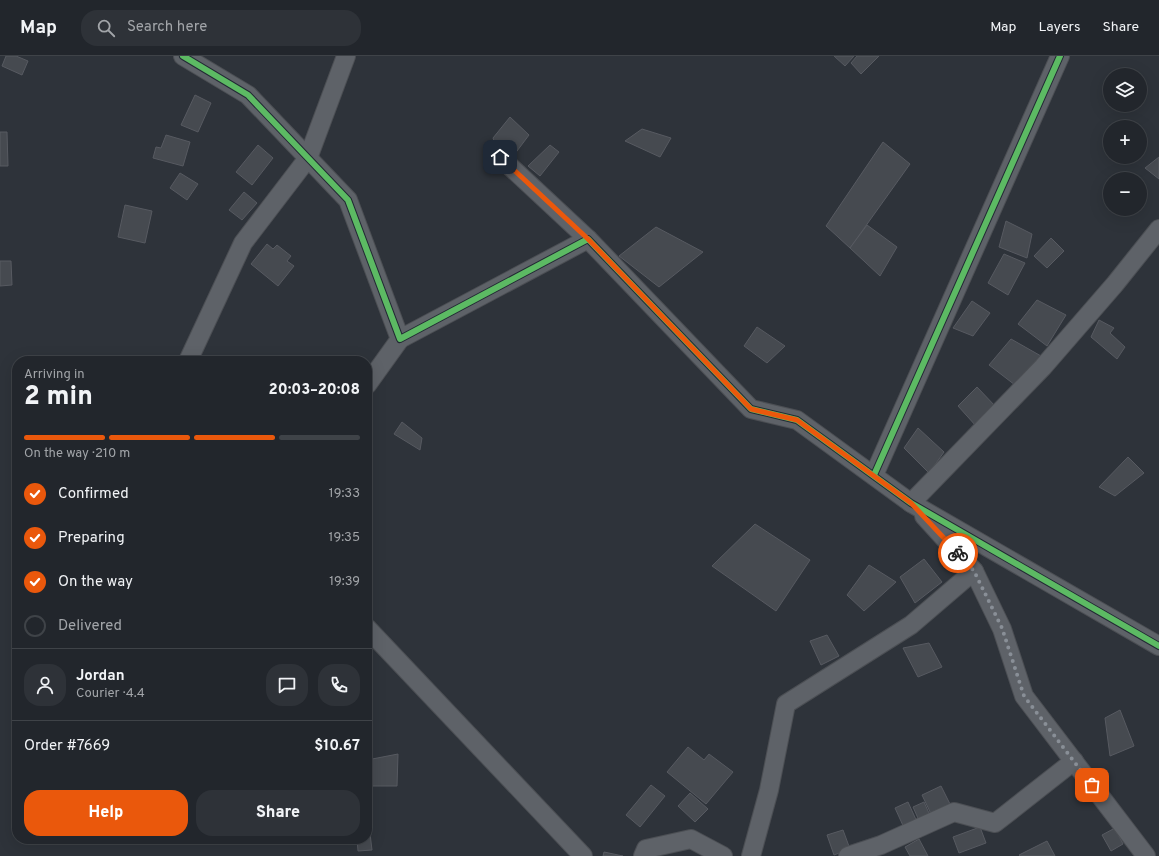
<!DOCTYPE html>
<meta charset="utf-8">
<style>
:root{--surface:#22262c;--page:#2e3238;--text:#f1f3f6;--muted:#a2a5a9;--line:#3f4348;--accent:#ea580c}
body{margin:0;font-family:Overpass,sans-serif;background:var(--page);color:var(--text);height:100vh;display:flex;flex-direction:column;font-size:15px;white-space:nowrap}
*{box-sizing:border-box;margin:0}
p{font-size:13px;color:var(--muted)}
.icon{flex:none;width:22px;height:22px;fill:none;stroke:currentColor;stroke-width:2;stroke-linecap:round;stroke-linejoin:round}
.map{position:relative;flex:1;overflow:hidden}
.panel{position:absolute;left:12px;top:300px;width:360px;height:488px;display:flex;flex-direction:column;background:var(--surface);border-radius:16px;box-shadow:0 4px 16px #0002,0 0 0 1px var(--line)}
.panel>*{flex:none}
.fabs{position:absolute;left:1103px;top:12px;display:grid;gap:8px}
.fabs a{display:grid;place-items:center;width:44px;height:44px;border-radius:50%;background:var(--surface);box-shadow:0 4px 16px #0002,0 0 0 1px var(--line);font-size:20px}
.pin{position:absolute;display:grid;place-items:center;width:34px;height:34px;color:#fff;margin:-17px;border-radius:8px;box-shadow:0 2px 6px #0006}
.courier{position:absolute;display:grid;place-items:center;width:40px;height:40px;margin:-20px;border:3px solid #ea580c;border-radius:50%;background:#fff;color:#222;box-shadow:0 1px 5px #0007}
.headline em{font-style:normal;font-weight:800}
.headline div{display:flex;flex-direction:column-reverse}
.headline{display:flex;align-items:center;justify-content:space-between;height:68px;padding:0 12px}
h1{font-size:26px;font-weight:800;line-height:30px}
.bar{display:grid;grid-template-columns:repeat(4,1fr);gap:6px 4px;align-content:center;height:48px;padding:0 12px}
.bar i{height:5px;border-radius:3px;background:var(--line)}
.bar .selected{background:var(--accent)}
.bar p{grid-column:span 4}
.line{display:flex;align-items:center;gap:10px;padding:0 12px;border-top:1px solid var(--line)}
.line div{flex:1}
.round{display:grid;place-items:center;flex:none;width:42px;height:42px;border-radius:16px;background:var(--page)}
ol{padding:0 12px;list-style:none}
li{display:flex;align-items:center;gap:12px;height:44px}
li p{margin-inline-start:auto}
li .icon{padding:4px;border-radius:50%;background:var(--accent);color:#fff;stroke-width:4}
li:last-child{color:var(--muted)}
li i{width:22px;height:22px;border:2px solid var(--line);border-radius:50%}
.cta{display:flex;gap:8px;margin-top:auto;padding:8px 12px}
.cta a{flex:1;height:46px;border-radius:16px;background:var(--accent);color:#fff;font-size:16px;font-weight:800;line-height:46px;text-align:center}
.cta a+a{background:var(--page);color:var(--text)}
header{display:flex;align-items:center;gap:24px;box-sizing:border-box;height:56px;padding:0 20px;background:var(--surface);border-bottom:1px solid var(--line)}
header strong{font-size:19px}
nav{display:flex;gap:22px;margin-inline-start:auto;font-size:14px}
.search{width:280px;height:36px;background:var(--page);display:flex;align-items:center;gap:10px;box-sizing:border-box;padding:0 14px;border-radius:16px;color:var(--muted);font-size:15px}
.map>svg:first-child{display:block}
.building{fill:#464a50;stroke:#575a61}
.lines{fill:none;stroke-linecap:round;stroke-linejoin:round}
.minor-casing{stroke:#4c4f54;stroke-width:20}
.minor{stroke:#5e6268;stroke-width:18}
.cycleway-casing{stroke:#222934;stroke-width:8}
.cycleway{stroke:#5cba63;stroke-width:6}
.done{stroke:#898f97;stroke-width:4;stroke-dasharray:0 7.2}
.route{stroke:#ea580c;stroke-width:5}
</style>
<header>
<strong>Map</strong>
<div class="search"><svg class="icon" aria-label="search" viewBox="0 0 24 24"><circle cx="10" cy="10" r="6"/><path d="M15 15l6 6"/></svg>Search here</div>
<nav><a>Map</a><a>Layers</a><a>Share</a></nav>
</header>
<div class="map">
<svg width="1159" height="800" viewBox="0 0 1159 800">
<rect width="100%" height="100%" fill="#2e333a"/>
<g class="building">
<path d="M6 0H16L28 5 22 19 2 10Z"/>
<path d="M834 0H854L845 10Z"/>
<path d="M857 0H879L861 18 851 7Z"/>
<path d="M195 39 211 47 198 76 181 69Z"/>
<path d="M510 61 529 79 514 99 500 101 493 82Z"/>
<path d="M642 73 671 82 660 101 625 85Z"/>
<path d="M0 76H7L8 110H0Z"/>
<path d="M166 79 190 86 183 110 153 102 156 91 161 92Z"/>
<path d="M883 86 910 108 850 192 826 170Z"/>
<path d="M258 89 273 102 252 129 236 116Z"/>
<path d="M550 89 559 96 540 120 528 110Z"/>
<path d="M1159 101V123L1145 112Z"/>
<path d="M180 117 198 128 187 144 170 132Z"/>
<path d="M244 136 257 147 242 164 229 154Z"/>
<path d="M125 149 152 155 145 187 118 181Z"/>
<path d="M1006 165 1032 178 1027 202 999 191Z"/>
<path d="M867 169 897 191 880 220 850 192Z"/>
<path d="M656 171 703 196 659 231 619 200Z"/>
<path d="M1051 182 1064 195 1047 212 1034 200Z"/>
<path d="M267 188 273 193 277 189 291 200 287 205 294 210 278 230 251 208Z"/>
<path d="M1004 198 1025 207 1008 239 988 227Z"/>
<path d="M0 205H11L12 229 0 230Z"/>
<path d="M1037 244 1066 259 1047 290 1018 268Z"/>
<path d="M972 245 990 257 973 280 953 272Z"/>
<path d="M1099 264 1114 272 1110 277 1125 291 1117 303 1091 281Z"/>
<path d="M757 271 785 290 767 307 744 290Z"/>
<path d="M1011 283 1041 300 1015 329 989 309Z"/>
<path d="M136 300 149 305H133Z"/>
<path d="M977 331 996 351 976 370 958 350Z"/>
<path d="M402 366 422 382 420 394 394 378Z"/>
<path d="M918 372 944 396 929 417 904 392Z"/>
<path d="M1128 401 1144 417 1115 440 1099 431Z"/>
<path d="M755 468 810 504 776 555 712 510Z"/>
<path d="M924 503 942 526 915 547 900 521Z"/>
<path d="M869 509 896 526 864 555 847 539Z"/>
<path d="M827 579 839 600 821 609 810 585Z"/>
<path d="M929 587 942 611 918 621 903 592Z"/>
<path d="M1120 654 1134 690 1110 700 1105 662Z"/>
<path d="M688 691 704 704 709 698 733 716 706 748 667 716Z"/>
<path d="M398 698 397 730H372L367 715V704Z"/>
<path d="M651 729 665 740 640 771 626 759Z"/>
<path d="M941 730 952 752 933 762 922 739Z"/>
<path d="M690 737 708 753 695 766 678 750Z"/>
<path d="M908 746 918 768 905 774 895 752Z"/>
<path d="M924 746 932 764 921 769 913 751Z"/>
<path d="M367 761H368L372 794 358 795 357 783H367Z"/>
<path d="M980 771 986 787 959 797 953 781Z"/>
<path d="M1115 772 1123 788 1111 795 1102 779Z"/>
<path d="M843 774 850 793 834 799 827 779Z"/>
<path d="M919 783 928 800H910L905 791Z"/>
<path d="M1047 785 1055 800H1020L1019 799Z"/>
<path d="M604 796 623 800H603Z"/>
</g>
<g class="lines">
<g class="minor-casing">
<g id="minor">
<path d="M183 0 248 39 348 144 400 283 588 183 751 353 797 364 911 447 1159 590"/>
<path d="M500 101 588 183"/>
<path d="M188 305 243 187 308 102 346 0"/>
<path d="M367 329 400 283"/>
<path d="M874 419 1060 0"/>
<path d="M911 447 1043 311 1115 228 1159 173"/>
<path d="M924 460 974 515 1002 573 1024 640 1146 800"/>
<path d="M367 572 583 800"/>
<path d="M643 800 646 793 691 783 723 800"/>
<path d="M751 800 769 734 786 648 911 569 974 515"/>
<path d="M848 800 881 789 954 756 995 767 1074 705"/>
</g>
</g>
<use href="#minor" class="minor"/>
<g class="cycleway-casing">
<g id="cycleway">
<path d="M183 0 248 39 348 144 400 283 588 183 751 353 797 364 911 447 1159 590"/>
<path d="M874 419 1060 0"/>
</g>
</g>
<use href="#cycleway" class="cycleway"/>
</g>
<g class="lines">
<path class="done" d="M958 497 974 515 1002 572 1024 640 1092 729"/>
<path class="route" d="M500 101 588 183 751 353 797 364 911 447 958 497"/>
</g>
</svg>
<div class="fabs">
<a><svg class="icon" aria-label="layers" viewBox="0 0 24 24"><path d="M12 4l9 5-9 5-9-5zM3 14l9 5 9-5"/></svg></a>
<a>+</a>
<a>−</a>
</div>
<div class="pin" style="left:1092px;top:729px;background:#ea580c"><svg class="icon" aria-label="bag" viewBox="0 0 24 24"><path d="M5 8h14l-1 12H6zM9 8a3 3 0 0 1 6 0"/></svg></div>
<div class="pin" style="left:500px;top:101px;background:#1f2937"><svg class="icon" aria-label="home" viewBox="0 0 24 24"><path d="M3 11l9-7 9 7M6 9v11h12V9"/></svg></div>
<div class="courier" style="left:958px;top:497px"><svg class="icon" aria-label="bike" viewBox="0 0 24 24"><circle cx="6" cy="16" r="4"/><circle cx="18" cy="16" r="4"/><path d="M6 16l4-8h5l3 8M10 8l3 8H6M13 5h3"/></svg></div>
<section class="panel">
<div class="headline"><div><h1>2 min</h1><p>Arriving in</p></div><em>20:03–20:08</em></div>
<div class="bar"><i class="selected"></i><i class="selected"></i><i class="selected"></i><i></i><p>On the way · 210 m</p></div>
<ol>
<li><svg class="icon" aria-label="check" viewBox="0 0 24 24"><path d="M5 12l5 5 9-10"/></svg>Confirmed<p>19:33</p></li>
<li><svg class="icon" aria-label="check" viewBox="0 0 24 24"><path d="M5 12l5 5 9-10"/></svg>Preparing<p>19:35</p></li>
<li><svg class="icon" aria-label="check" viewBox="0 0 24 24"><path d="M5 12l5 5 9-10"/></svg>On the way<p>19:39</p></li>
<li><i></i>Delivered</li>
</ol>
<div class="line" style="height:72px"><a class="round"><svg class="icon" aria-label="person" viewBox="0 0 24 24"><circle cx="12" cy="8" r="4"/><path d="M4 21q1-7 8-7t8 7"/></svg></a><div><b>Jordan</b><p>Courier · 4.4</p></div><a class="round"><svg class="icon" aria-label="chat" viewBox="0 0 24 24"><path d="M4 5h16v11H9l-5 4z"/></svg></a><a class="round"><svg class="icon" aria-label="phone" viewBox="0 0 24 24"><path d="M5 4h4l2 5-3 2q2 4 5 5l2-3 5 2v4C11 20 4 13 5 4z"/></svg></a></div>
<div class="line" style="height:52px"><div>Order #7669</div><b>$10.67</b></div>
<div class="cta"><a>Help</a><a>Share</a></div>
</section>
</div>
